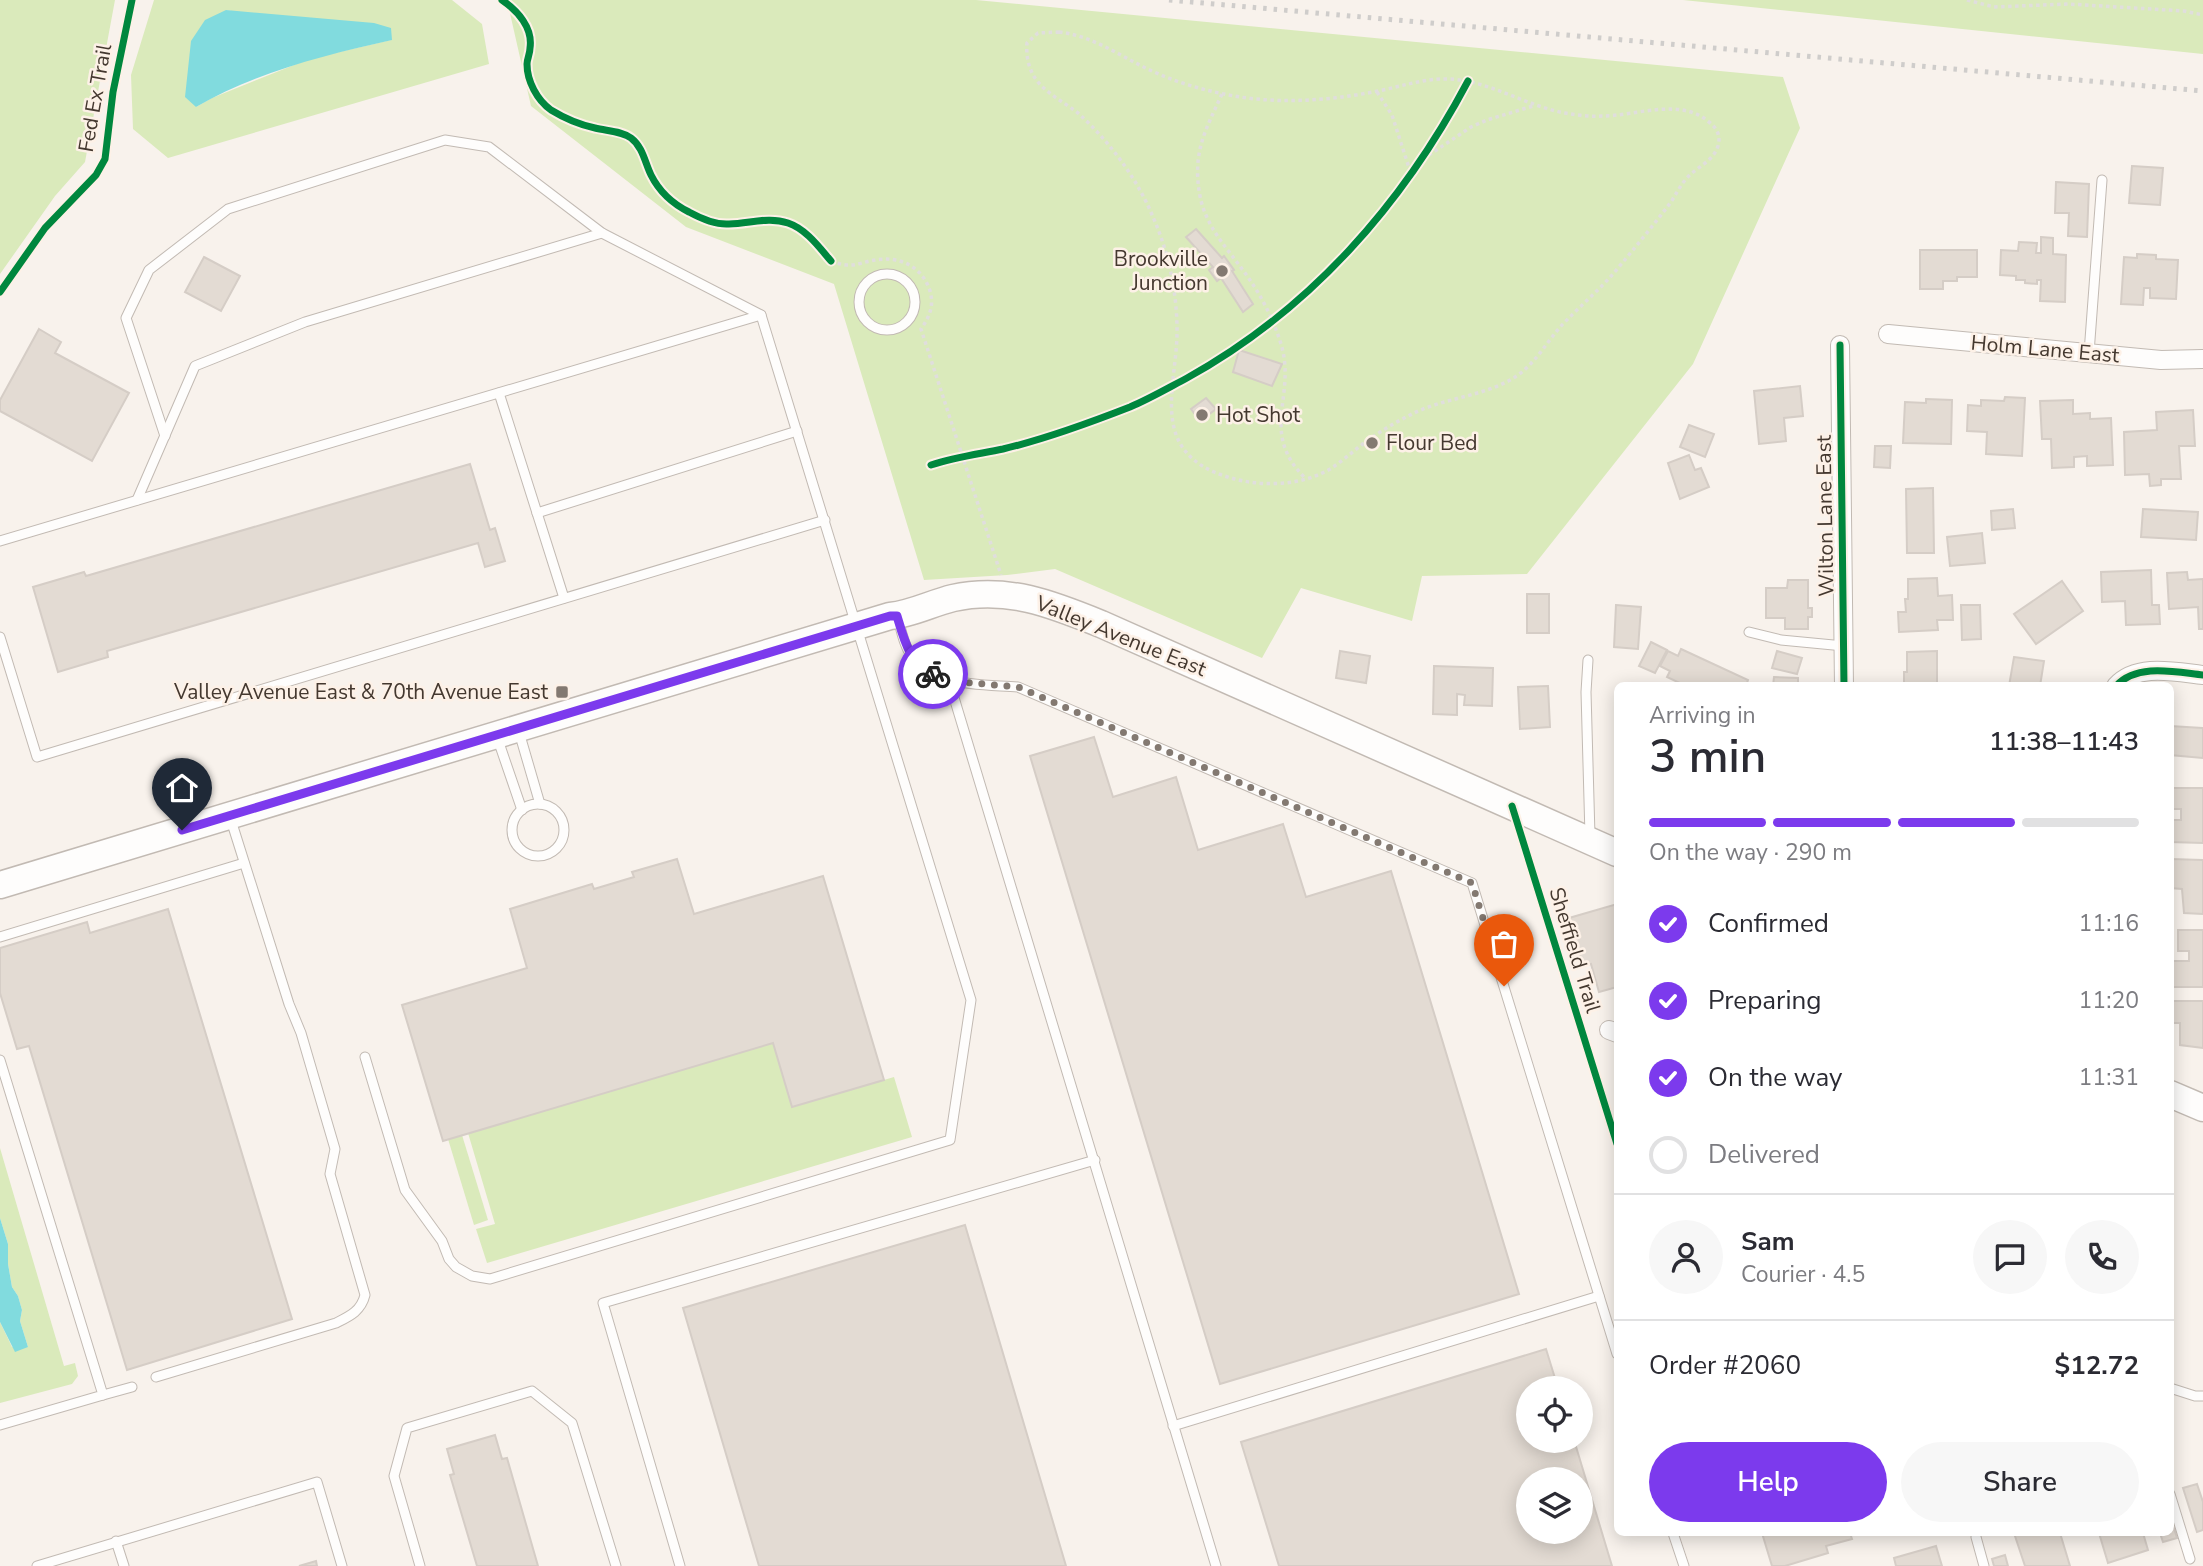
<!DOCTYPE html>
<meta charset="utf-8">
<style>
:root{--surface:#fff;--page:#f7f7f7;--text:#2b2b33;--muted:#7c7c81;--line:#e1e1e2;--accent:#7c3aed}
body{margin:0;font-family:"Nunito Sans",sans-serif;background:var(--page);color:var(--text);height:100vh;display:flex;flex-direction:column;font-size:26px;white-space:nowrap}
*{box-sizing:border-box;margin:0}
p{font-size:23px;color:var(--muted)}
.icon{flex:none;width:38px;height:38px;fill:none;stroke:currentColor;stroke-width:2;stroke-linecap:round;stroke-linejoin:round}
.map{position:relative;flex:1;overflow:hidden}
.details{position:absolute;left:1614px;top:682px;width:560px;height:854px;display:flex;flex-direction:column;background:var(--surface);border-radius:10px;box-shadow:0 4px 18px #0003}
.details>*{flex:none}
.buttons{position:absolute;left:1516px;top:1376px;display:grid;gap:14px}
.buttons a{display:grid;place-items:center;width:77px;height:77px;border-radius:50%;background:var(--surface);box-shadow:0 4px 18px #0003;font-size:35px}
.pin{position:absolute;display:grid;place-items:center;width:60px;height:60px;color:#fff;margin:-72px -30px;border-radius:50% 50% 50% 0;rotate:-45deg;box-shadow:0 0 7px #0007}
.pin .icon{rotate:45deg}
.courier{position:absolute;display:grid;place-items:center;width:70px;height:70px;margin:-35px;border:5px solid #7c3aed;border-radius:50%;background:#fff;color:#222;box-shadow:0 2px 9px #0007}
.summary em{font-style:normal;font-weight:600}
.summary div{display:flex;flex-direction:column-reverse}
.summary{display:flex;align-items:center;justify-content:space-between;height:119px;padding:0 35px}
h1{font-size:46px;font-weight:600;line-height:52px}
.bar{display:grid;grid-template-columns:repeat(4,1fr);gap:10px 7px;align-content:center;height:84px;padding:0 35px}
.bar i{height:9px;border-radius:5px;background:var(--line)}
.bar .current{background:var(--accent)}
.bar p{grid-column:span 4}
.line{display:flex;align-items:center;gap:18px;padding:0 35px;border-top:2px solid var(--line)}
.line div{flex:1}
.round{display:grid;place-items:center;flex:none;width:74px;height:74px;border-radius:37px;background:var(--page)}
ol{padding:0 35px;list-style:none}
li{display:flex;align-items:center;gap:21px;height:77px}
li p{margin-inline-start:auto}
li .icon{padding:7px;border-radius:50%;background:var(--accent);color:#fff;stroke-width:4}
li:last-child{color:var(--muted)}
li i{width:38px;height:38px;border:4px solid var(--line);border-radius:50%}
.primary-button{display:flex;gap:14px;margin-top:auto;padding:14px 35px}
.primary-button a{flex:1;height:80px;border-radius:42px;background:var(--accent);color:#fff;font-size:28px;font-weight:600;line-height:80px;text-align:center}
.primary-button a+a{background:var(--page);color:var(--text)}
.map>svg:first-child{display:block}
.green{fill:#daeabb;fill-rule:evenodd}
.water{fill:#81dbde}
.building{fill:#e3dbd3;stroke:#d5cdc6;stroke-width:2;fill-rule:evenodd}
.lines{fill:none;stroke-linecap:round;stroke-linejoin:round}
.lane-casing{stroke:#c2bab3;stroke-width:11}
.street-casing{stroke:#c2bab3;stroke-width:20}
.secondary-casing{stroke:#c2bab3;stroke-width:29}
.path{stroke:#e0dedd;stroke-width:3.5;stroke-dasharray:3.5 3.5;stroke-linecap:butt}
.lane{stroke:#fefdfc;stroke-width:9}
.street{stroke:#fefdfc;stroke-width:18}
.secondary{stroke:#fefdfc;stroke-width:26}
.rail{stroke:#cfcdcb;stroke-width:5;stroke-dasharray:3.5 7;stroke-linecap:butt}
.cycleway-casing{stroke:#fdf1e7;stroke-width:11}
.cycleway{stroke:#00873e;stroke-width:7}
.done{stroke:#837971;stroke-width:7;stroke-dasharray:0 12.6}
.route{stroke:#7c3aed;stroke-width:9}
.poi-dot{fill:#837971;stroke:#fdf1e7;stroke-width:2.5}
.labels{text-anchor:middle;stroke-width:5;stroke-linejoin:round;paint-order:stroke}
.street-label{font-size:21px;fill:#44382f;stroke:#fdf1e7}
.poi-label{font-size:21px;fill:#44382f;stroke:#fdf1e7;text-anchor:end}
</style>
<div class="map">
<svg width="2203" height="1566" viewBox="0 0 2203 1566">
<rect width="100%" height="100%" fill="#f8f2ec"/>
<g class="green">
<path d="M0 0H115L85 162 55 196 0 274Z"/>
<path d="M154 0H452L482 24 489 64 168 158 133 129 131 75ZM226 10 391 40 309 59 212 98 196 107Z"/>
<path d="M507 0H976L1783 77 1800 128 1693 364 1527 574 1422 576 1412 621 1301 588 1262 658 1055 569 1007 575 924 580 834 284 686 227 531 106Z"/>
<path d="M1683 0H2203V54Z"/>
<path d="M773 1043 792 1107 894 1077 912 1137 487 1263 476 1229 495 1224 468 1133Z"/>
<path d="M462 1135 488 1220 474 1225 448 1139Z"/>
<path d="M0 1148 64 1366 75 1363 78 1376 72 1384 0 1403V1322L12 1347H28L20 1321 22 1310 18 1296 12 1287 8 1264V1244L0 1218Z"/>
</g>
<g class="water">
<path d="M226 10 374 23 391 28 392 40C325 55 256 72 196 107L185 97 191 41 205 20Z"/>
<path d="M0 1218 8 1244V1264L12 1287 18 1296 22 1310 20 1321 28 1347 15 1352 0 1322Z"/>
</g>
<g class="building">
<path d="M2132 166 2163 168 2160 205 2129 203Z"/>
<path d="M2056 182 2089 184 2087 237 2068 236 2069 213H2055Z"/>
<path d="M1196 229 1222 258 1224 256 1234 270 1232 271 1253 304 1243 312 1221 278 1217 281 1209 270 1213 267 1186 237Z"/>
<path d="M2041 237 2053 238V254L2066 255 2065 302 2040 301 2041 280H2037V284L2025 283V280H2016V276L2000 275 2001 250 2018 251 2019 242 2037 243 2036 253H2041Z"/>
<path d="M1920 250H1977V277H1957V281H1943V289H1920Z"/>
<path d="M2137 254 2156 255V259L2178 260 2176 299 2150 298V288H2144L2143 305 2121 304 2124 257 2137 258Z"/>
<path d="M204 257 240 276 221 311 185 292Z"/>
<path d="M39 329 61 342 55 353 129 393 92 461 0 411V400Z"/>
<path d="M1239 350 1282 364 1272 386 1233 372Z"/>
<path d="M1800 386 1803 416 1784 418 1786 441 1759 444 1754 391Z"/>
<path d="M2005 397 2025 398 2022 456 1986 454 1987 432 1967 431 1968 405 1981 406V400L2004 401Z"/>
<path d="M1206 398 1216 409 1200 421 1191 409Z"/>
<path d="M1926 399 1952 400 1951 444 1903 443 1905 402 1926 403Z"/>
<path d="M2073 400V414L2090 413V419L2111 418 2113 465 2087 466V456L2074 457V467L2052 468 2051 439H2042L2040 401Z"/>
<path d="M2193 410 2195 446H2179L2181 479H2161V485L2150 486 2149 474 2125 475 2124 432 2157 430 2156 412Z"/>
<path d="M1689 425 1714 434 1705 457 1680 447Z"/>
<path d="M1875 446H1891L1890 468 1874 467Z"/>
<path d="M1689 455 1695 470 1701 468 1709 487 1680 499 1668 463Z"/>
<path d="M470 464 490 530 495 528 505 561 485 567 478 543 107 651 108 657 58 672 33 587 84 572 86 576Z"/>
<path d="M1933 488 1934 553H1907L1906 489Z"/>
<path d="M2013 509 2015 528 1992 530 1991 511Z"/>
<path d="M2143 509 2198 512 2196 540 2141 537Z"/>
<path d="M1982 533 1985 563 1950 566 1947 537Z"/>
<path d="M2151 570 2152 605H2159L2160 624 2126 625 2125 601 2102 602 2101 572Z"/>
<path d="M2187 572 2188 580 2203 579V629H2199L2198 607 2169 609 2167 573Z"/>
<path d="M1937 578 1938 596 1952 595 1953 620H1937L1938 630 1899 632 1898 612H1906L1905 599H1908V579Z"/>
<path d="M1788 580H1808V608H1812V617H1808V629H1785V618H1766V588H1787Z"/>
<path d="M2062 581 2083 611 2036 644 2014 614Z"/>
<rect x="1527" y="594" width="22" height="39"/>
<path d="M1616 605 1641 607 1638 649 1614 647Z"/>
<path d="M1961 605H1980L1981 639 1962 640Z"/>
<path d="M1651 642 1667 650 1655 673 1639 666Z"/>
<path d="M1681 649 1748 680 1746 686H1686L1667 677 1670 671 1660 666 1668 651 1678 656Z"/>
<path d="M1340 651 1370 656 1366 683 1336 678Z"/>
<path d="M1777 651 1802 658 1797 674 1772 668Z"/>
<path d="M1937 651V686H1898L1904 684V672H1907V652Z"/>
<path d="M2014 657 2044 661 2040 686H2009Z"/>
<path d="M1434 666 1493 668 1492 706 1464 705 1465 695 1457 694V715L1433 714Z"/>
<path d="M1774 677 1798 678V686H1773Z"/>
<path d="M1548 686 1550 727 1520 729 1518 687Z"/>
<path d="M2170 726 2203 728V758L2170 755Z"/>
<path d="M1094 737 1113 797 1176 777 1198 850 1283 824 1306 897 1391 871 1519 1294 1220 1384 1030 756Z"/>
<path d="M2170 788H2203V843L2170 842V820H2181V809H2170Z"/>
<path d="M677 859 694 914 823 876 884 1080 792 1107 773 1043 443 1141 402 1005 527 968 510 909 592 884 594 889 634 877 632 872Z"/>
<path d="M2170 859 2203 860V914L2184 913 2182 889 2170 888Z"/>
<path d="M1617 904V987L1599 992 1591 964 1583 966 1569 918Z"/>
<path d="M168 909 292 1319 127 1370 29 1046 17 1049 0 993V948L87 922 90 933Z"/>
<path d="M2178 930H2203V987H2170V961H2189V951H2178Z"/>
<path d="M2170 1001H2203V1048L2180 1045V1023H2170Z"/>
<path d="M965 1225 1066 1566H759L683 1308Z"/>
<path d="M1546 1349 1558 1388H1528V1440H1574L1612 1566H1279L1241 1442ZM1528 1479H1580V1531H1528Z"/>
<path d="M495 1435 502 1459 507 1458 538 1566H477L450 1475 454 1474 447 1449Z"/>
<path d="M2197 1484 2203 1502V1530L2197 1532 2183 1488Z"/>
<path d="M2170 1516 2177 1538 2163 1542 2160 1533H2170Z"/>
<path d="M1762 1533H1850L1852 1539 1826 1546 1828 1553 1785 1566H1772Z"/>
<path d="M2014 1533H2060L2070 1566H2025Z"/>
<path d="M2099 1533H2143L2148 1550 2108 1563Z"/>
<path d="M1936 1546 1942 1566H1896L1894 1558Z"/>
<path d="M2005 1555 2008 1566H1994L1992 1559Z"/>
<path d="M316 1561 317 1566H299Z"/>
</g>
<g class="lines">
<g class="lane-casing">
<g id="lane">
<circle cx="887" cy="302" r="28"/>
<path d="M2089 353 2102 180"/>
<path d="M499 393 564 598"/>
<path d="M165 436 126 318 149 270 228 209 445 140 489 147 602 233 761 315 971 1000 950 1140 490 1279 472 1276 456 1267 449 1259 442 1241 405 1190 365 1057"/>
<path d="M137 500 195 366 305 322 602 233"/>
<path d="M537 513 797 431"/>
<path d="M0 541 761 315"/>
<path d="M898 619C901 629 903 641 908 650 931 688 980 684 1018 687L1472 883 1617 1354"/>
<path d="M1749 632 1781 640 1844 646"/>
<path d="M0 637 37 757 825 520"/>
<path d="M1588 660 1586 692 1590 836"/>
<path d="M949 681 1216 1566"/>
<path d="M519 732 540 804"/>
<path d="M497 737 522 810"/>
<circle cx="538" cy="830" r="26"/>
<path d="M0 937 244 863"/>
<path d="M0 1060 103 1395 0 1425"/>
<path d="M156 1377 336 1323C350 1316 361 1311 365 1295L330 1174 335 1149 301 1033 289 1004 230 817"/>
<path d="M2170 1388 2195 1396H2203"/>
<path d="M103 1395 132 1387"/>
<path d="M1173 1426 1599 1296"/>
<path d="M2170 1494 2190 1559"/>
<path d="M1673 1533 1684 1566"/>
<path d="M1976 1537 1984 1566"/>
<path d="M116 1541 124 1566"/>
<path d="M37 1566 317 1482 342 1566"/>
<path d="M420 1566 394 1476 407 1428 532 1391 572 1423 616 1566"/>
<path d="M680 1566 603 1303 1095 1160"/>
</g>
</g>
<g class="street-casing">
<g id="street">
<path d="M1888 334 2161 360 2203 359"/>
<path d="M1840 345 1844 686"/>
<path d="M2116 686C2137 663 2175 672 2203 675"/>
<path d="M1609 1030 1617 1033"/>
</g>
</g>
<g class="secondary-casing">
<g id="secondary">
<path d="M0 885 890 616C912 614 932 603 953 598 1007 586 1052 604 1101 624L1617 853"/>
<path d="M2170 1094 2203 1108"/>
</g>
</g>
<g class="path">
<path d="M1967 0 1994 7 2068 4 2184 11 2203 15"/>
<path d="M1059 32C1094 36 1121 57 1152 71 1180 84 1210 92 1240 97 1286 104 1333 100 1378 91 1403 86 1425 78 1450 79 1490 81 1526 106 1565 113 1577 115 1590 117 1602 116 1635 116 1681 97 1709 122 1717 128 1721 136 1718 146 1713 162 1696 167 1686 179 1680 186 1676 194 1671 202 1653 226 1633 250 1613 274 1597 292 1578 308 1561 326 1547 342 1536 362 1518 375 1488 396 1447 397 1414 413 1398 421 1382 430 1367 441 1354 450 1343 461 1330 469 1296 489 1249 487 1214 472 1148 443 1179 379 1177 325 1176 288 1168 251 1153 217 1137 178 1109 141 1078 113 1064 102 1045 93 1035 78 1028 67 1026 55 1027 43L1038 33Z"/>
<path d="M1377 92 1392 115 1411 174"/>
<path d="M1222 94C1205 131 1192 153 1200 196 1206 227 1227 248 1245 273 1261 295 1273 318 1281 344 1297 397 1258 432 1306 479"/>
<path d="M1423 159 1471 127 1487 120 1533 106"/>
<path d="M831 261C837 263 842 265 848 265 856 266 866 261 875 260 898 256 920 265 929 288 935 304 930 316 921 329L1001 575"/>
</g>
<use href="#lane" class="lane"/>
<use href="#street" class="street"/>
<use href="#secondary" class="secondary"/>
<path class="rail" d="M1169 0 2203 91"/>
<g class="cycleway-casing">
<g id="cycleway">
<path d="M502 0C518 11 533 28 530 48 530 54 527 59 527 64 527 81 537 100 551 110 564 118 581 125 595 128 607 131 622 131 631 138 643 147 645 163 651 175 659 191 673 204 689 212 700 218 716 225 729 224 749 224 768 216 788 223 806 229 819 247 831 261"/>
<path d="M0 292 45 228 96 175 105 159 113 92 132 0"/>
<path d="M1840 345 1844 686"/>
<path d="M931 465C955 457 979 454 1003 449 1046 439 1089 423 1130 407 1149 399 1168 388 1187 378 1310 310 1403 204 1468 81"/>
<path d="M2116 686C2137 663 2175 672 2203 675"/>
<path d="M1512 806 1617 1144"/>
</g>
</g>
<use href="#cycleway" class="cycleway"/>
</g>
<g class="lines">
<path class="done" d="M933 674 949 681 1018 687 1472 883 1504 986"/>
<path class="route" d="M182 830 890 616H897C904 639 909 663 933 674"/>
</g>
<g class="poi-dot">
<circle cx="1222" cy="271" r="7"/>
<circle cx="1202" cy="415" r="7"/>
<circle cx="1372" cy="443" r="7"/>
<rect x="555" y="685" width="14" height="14" rx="3.5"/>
</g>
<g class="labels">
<g class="street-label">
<text transform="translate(95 98) rotate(-80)" y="7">Fed Ex Trail</text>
<text transform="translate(2045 349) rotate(5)" y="7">Holm Lane East</text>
<text transform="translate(1825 516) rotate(-91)" y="7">Wilton Lane East</text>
<text transform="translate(1121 636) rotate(22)" y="7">Valley Avenue East</text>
<text transform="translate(1575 950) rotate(73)" y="7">Sheffield Trail</text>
</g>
<g class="poi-label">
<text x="1208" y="266">Brookville<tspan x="1208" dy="24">Junction</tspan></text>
<text x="1216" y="422" text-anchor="start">Hot Shot</text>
<text x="1386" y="450" text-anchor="start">Flour Bed</text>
<text x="548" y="699">Valley Avenue East &amp; 70th Avenue East</text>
</g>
</g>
</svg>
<div class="buttons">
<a><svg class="icon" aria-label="locate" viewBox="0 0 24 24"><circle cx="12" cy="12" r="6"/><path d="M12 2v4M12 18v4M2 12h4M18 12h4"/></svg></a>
<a><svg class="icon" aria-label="layers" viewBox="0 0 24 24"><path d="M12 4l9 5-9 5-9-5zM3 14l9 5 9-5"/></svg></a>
</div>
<div class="pin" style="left:1504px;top:986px;background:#ea580c"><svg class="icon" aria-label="bag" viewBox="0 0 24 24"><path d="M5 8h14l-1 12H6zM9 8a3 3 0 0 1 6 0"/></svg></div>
<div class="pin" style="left:182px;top:830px;background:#1f2937"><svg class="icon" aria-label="home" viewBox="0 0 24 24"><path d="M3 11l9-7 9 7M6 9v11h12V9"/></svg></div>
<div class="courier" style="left:933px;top:674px"><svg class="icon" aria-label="bike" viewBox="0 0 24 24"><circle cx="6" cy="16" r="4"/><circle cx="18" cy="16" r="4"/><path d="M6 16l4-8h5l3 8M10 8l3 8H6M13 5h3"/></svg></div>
<section class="details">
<div class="summary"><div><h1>3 min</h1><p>Arriving in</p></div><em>11:38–11:43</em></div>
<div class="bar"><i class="current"></i><i class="current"></i><i class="current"></i><i></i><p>On the way · 290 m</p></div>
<ol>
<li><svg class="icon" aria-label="check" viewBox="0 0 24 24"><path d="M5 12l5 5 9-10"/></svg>Confirmed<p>11:16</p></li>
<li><svg class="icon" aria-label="check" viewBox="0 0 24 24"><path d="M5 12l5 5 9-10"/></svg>Preparing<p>11:20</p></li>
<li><svg class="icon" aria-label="check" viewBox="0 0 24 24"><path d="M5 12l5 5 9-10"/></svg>On the way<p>11:31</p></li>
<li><i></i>Delivered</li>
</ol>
<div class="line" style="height:126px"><a class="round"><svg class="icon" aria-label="person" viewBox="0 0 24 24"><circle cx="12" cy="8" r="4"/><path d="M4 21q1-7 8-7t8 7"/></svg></a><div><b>Sam</b><p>Courier · 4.5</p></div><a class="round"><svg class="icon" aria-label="chat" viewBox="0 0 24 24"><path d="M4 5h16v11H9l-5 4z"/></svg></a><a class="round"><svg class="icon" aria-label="phone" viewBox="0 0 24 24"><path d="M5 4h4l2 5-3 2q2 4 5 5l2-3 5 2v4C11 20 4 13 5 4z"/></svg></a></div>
<div class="line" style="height:91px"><div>Order #2060</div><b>$12.72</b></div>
<div class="primary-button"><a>Help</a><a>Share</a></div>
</section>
</div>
